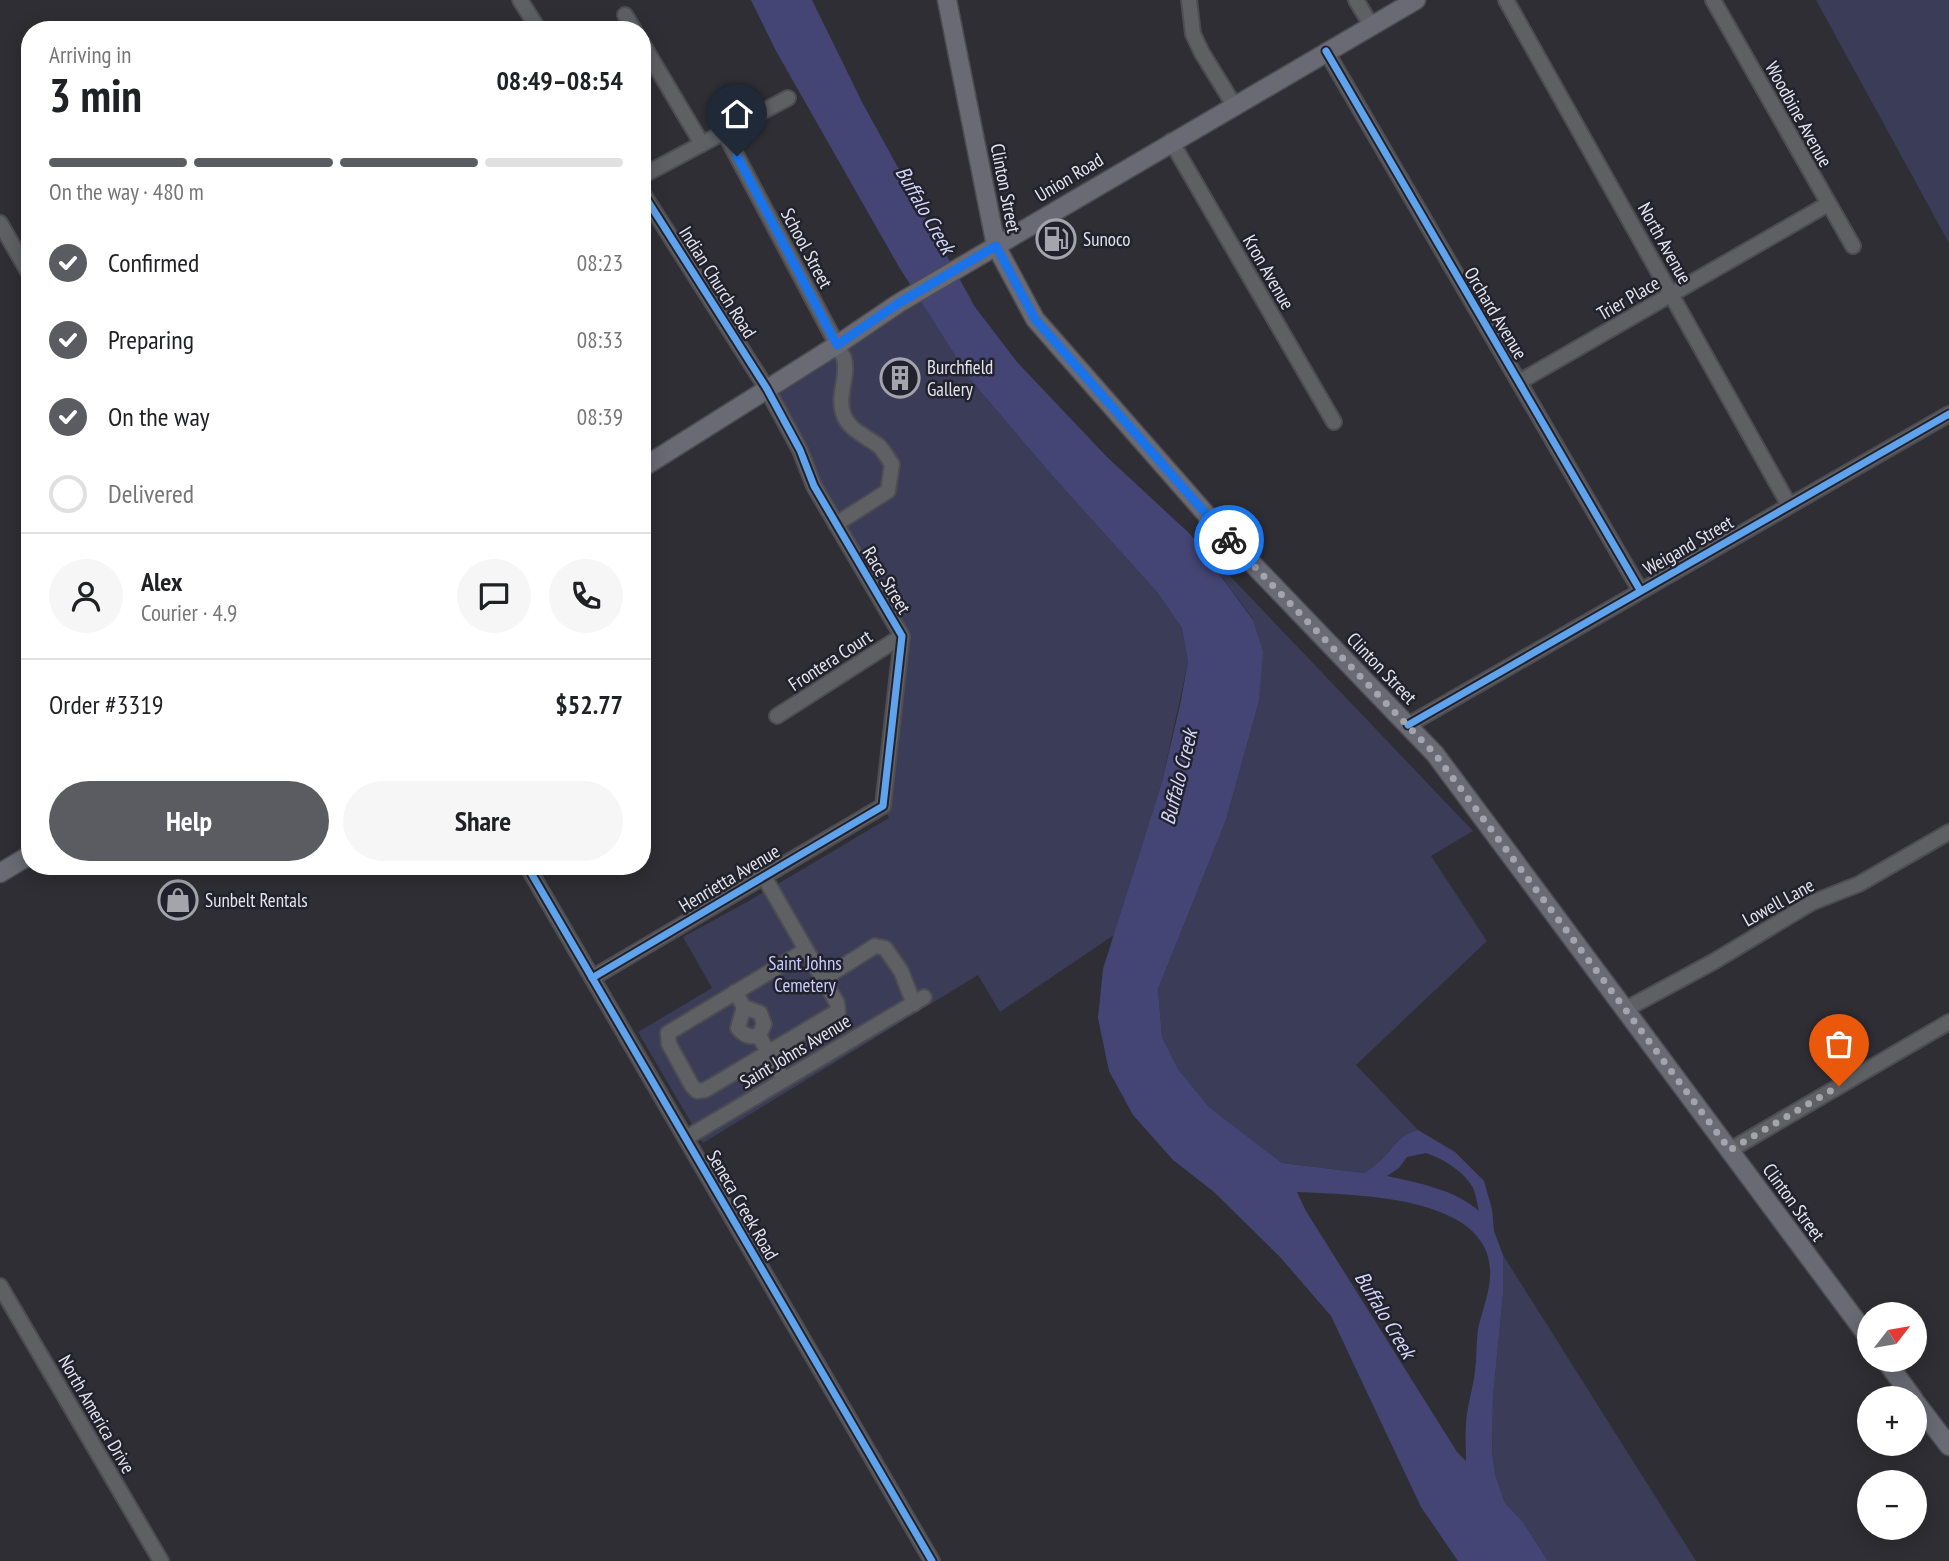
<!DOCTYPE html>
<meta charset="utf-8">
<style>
:root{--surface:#fff;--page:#f6f6f6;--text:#202124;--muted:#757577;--line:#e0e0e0;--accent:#5b5c61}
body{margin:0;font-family:"PT Sans Narrow",sans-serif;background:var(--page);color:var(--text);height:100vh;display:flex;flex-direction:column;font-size:26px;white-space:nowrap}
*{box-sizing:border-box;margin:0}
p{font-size:23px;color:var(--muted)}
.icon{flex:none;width:38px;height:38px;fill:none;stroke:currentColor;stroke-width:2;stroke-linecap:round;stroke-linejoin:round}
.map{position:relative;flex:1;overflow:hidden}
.panel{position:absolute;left:21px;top:21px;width:630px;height:854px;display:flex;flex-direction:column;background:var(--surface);border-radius:28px;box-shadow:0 4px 18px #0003}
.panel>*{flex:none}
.needle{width:46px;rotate:59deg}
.controls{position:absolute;left:1857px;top:1302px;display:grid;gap:14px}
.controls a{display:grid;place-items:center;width:70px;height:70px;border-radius:50%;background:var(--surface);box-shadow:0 4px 18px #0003;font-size:35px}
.pin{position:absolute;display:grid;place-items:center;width:60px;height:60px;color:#fff;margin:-72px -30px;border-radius:50% 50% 50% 0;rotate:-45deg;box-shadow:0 0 7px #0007}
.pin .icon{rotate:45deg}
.courier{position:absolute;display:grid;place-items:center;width:70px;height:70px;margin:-35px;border:5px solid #1a73e8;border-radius:50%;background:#fff;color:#222;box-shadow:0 2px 9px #0007}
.overview em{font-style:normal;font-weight:700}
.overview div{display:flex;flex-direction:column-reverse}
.overview{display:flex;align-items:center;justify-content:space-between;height:119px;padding:0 28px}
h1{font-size:46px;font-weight:700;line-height:52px}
.bar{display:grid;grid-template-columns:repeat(4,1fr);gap:10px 7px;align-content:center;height:84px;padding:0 28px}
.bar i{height:9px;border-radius:5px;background:var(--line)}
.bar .active{background:var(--accent)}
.bar p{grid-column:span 4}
.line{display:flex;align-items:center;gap:18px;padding:0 28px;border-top:2px solid var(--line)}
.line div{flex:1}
.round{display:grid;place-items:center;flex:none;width:74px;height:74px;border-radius:37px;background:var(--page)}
ol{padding:0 28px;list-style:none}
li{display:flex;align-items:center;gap:21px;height:77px}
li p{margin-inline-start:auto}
li .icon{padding:7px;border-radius:50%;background:var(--accent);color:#fff;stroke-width:4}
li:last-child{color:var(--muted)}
li i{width:38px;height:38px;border:4px solid var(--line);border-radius:50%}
.cta{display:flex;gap:14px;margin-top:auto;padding:14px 28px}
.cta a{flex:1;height:80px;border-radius:42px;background:var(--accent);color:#fff;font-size:28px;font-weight:700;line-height:80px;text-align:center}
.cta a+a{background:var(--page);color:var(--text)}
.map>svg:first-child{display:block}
.green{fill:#3b3c57}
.water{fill:#444574;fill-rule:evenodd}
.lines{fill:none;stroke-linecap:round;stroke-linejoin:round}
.minor-casing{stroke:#4c4c52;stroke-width:18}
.major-casing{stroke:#4c4c52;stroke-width:21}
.minor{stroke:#5f6064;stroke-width:14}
.major{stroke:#6a6a75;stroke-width:18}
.cycleway-casing{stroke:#21222d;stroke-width:11}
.cycleway{stroke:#60a3ed;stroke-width:7}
.done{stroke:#a4a4ac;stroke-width:7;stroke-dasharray:0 12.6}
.route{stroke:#1a73e8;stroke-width:9}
.labels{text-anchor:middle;stroke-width:5;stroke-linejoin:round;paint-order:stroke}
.street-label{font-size:19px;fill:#e3e4ec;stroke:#21222d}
.poi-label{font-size:19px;fill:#e3e4ec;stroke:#21222d;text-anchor:start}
.park-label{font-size:19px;fill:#c9ccfe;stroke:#21222d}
.water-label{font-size:21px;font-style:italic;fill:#d4d6f8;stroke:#21222d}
</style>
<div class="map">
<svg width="1949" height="1561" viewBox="0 0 1949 1561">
<rect width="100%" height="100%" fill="#2e2e34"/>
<g class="green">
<path d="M1816 0H1949V243Z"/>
<path d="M917 295 970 379 1049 472 1157 592 1182 628 1188 662 1162 782 1114 935 1000 1012 978 975 703 1143 638 1032 712 988 683 937 747 902 889 818 883 806 902 636 767 389Z"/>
<path d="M1190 534 1473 831 1431 856 1487 941 1356 1065 1418 1130C1398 1136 1397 1144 1383 1158 1378 1163 1371 1168 1365 1173L1282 1163 1209 1107 1178 1069 1162 1037 1158 989 1226 820 1259 701 1253 619Z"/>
<path d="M1503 1255 1696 1561H1548L1523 1522 1505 1503 1495 1474 1492 1452 1493 1397 1503 1294Z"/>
</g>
<path class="water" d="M751 0H812L863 104 975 307 1017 362 1107 457 1190 534 1253 620 1263 652 1259 701 1226 820 1158 989 1162 1037 1178 1069 1209 1107 1282 1163 1365 1173C1371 1168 1378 1163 1383 1158 1397 1144 1398 1136 1418 1130L1455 1152 1484 1181 1492 1209 1494 1231 1503 1255V1294L1493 1397 1492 1452 1495 1474 1505 1503 1523 1522 1548 1561H1458L1421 1507 1331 1316 1280 1257 1214 1192 1173 1160 1133 1115 1109 1071 1098 1018 1103 969 1162 782 1180 705 1188 662 1182 628 1157 592 1049 472 970 379 899 267 776 51ZM1426 1153C1443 1159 1464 1171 1473 1188 1476 1194 1477 1204 1479 1211 1454 1189 1418 1183 1387 1176L1399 1168 1407 1157ZM1297 1192C1352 1195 1496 1194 1490 1277 1489 1294 1482 1312 1478 1329 1476 1343 1477 1357 1475 1371 1473 1389 1467 1406 1466 1423 1465 1436 1466 1448 1466 1461L1457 1452 1306 1211Z"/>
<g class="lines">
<g class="minor-casing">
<g id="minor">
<path d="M520 0 539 30"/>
<path d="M1189 0 1193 34 1202 53 1234 105"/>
<path d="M1356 0 1371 25"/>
<path d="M1506 0 1789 505"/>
<path d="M1713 0 1853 246"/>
<path d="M625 15 634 30"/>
<path d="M642 43 702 144"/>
<path d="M1326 51 1640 590"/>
<path d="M724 132 844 358C849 377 837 394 843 413 848 430 866 436 879 446 884 451 888 459 892 464L888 491 836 524"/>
<path d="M1171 141 1334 422"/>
<path d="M642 176 788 98"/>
<path d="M0 223 30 275"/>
<path d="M1519 382 1828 204"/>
<path d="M777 716 902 636"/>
<path d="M1408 725 1949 414"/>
<path d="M527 866 932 1561"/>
<path d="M763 875 837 1003 838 1011 705 1090 697 1091 692 1086 669 1044 668 1033 806 950"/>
<path d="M592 978 883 806 902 636 814 486 800 450 767 389 642 192"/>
<path d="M823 979 875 946 885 948 901 971 914 1004"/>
<path d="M735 992 744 1007 760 1013 764 1024 759 1036 784 1080"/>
<path d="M744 1007 738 1028C744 1036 750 1037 759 1036"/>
<path d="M1626 1009 1713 962 1811 903 1859 884 1949 832"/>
<path d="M686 1138 924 997"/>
<path d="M1730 1150 1949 1022"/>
<path d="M0 1286 161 1561"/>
</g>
</g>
<g class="major-casing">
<g id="major">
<path d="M947 0 996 246 1035 319 1220 530 1435 754 1869 1338"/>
<path d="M642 468 837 345 899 303 1416 0"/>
<path d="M0 873 30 855"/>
<path d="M1885 1360 1913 1398"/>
<path d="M1914 1400 1949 1446"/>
</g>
</g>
<use href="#minor" class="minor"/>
<use href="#major" class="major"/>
<g class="cycleway-casing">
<g id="cycleway">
<path d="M1326 51 1640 590"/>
<path d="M1408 725 1949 414"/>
<path d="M527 866 932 1561"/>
<path d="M592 978 883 806 902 636 814 486 800 450 767 389 642 192"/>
</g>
</g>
<use href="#cycleway" class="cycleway"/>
</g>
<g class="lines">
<path class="done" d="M1229 540 1435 754 1730 1150 1839 1086"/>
<path class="route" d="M737 156 837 345 899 303 996 246 1035 319 1229 540"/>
</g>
<defs>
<g id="fuel-ring" transform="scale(2.0125)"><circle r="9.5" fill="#21222d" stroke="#a4a4ac" stroke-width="1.5"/><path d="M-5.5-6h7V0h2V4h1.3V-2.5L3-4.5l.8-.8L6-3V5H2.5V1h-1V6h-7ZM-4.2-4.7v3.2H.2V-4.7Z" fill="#a4a4ac"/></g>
<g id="building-ring" transform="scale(2.0125)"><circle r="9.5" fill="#21222d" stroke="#a4a4ac" stroke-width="1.5"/><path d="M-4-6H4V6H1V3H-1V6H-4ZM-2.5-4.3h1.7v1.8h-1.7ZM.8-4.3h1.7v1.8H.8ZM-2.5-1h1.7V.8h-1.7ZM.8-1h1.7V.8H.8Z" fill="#a4a4ac"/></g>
<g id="shop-ring" transform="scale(2.0125)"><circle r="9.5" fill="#21222d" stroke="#a4a4ac" stroke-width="1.5"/><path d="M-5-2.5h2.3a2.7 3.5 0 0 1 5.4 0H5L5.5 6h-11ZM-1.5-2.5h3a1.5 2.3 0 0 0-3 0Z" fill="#a4a4ac"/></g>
</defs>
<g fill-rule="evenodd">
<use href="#fuel-ring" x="1056" y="239"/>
<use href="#building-ring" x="900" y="378"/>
<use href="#shop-ring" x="178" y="900"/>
</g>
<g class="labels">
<g class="street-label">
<text transform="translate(1799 114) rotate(61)" y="7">Woodbine Avenue</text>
<text transform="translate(1069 177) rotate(-31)" y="7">Union Road</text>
<text transform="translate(1006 188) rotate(79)" y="7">Clinton Street</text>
<text transform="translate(1665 243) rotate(61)" y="7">North Avenue</text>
<text transform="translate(807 248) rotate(62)" y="7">School Street</text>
<text transform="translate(1269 272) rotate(60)" y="7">Kron Avenue</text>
<text transform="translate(718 282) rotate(58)" y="7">Indian Church Road</text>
<text transform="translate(1628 298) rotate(-30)" y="7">Trier Place</text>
<text transform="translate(1496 313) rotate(59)" y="7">Orchard Avenue</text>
<text transform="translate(1688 545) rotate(-30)" y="7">Weigand Street</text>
<text transform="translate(887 580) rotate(59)" y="7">Race Street</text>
<text transform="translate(830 660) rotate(-33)" y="7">Frontera Court</text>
<text transform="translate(1382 668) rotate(46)" y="7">Clinton Street</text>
<text transform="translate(729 878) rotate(-31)" y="7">Henrietta Avenue</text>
<text transform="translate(1778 902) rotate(-29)" y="7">Lowell Lane</text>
<text transform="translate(795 1051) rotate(-31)" y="7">Saint Johns Avenue</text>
<text transform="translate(1794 1202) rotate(54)" y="7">Clinton Street</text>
<text transform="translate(743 1205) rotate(60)" y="7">Seneca Creek Road</text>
<text transform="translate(97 1414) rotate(60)" y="7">North America Drive</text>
</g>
<g class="poi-label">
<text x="1083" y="246">Sunoco</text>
<text x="927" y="374">Burchfield<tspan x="927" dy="22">Gallery</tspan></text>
<text x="205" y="907">Sunbelt Rentals</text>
</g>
<g class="park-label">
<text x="805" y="970">Saint Johns<tspan x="805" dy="22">Cemetery</tspan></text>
</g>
<g class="water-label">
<text transform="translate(925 210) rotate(60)" y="7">Buffalo Creek</text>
<text transform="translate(1179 777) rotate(-76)" y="7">Buffalo Creek</text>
<text transform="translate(1385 1315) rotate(59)" y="7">Buffalo Creek</text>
</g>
</g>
</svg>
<div class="controls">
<a><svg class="needle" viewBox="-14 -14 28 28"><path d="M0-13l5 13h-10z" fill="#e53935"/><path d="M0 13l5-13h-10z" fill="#757577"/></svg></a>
<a>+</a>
<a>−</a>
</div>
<div class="pin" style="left:1839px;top:1086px;background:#ea580c"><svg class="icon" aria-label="bag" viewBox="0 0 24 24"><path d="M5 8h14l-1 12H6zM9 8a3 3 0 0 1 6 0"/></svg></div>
<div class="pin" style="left:737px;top:156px;background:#1f2937"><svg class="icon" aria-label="home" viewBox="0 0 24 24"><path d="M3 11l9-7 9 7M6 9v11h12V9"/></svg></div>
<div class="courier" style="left:1229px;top:540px"><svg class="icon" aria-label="bike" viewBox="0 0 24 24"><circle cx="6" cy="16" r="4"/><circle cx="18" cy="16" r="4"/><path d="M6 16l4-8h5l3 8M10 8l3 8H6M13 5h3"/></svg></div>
<section class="panel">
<div class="overview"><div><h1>3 min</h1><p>Arriving in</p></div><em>08:49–08:54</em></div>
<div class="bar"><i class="active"></i><i class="active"></i><i class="active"></i><i></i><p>On the way · 480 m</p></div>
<ol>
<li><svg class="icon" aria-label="check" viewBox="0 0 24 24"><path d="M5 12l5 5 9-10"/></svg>Confirmed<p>08:23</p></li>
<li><svg class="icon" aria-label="check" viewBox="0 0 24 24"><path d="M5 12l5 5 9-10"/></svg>Preparing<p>08:33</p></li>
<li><svg class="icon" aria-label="check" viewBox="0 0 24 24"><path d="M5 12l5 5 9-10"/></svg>On the way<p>08:39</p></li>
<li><i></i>Delivered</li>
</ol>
<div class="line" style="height:126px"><a class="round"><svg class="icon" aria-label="person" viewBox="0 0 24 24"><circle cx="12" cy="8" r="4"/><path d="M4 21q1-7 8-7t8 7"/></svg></a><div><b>Alex</b><p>Courier · 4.9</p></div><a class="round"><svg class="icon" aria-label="chat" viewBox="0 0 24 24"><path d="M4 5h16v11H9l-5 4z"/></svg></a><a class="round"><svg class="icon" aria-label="phone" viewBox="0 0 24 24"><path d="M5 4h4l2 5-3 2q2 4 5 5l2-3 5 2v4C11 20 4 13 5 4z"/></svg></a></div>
<div class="line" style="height:91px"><div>Order #3319</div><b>$52.77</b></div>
<div class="cta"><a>Help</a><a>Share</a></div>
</section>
</div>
